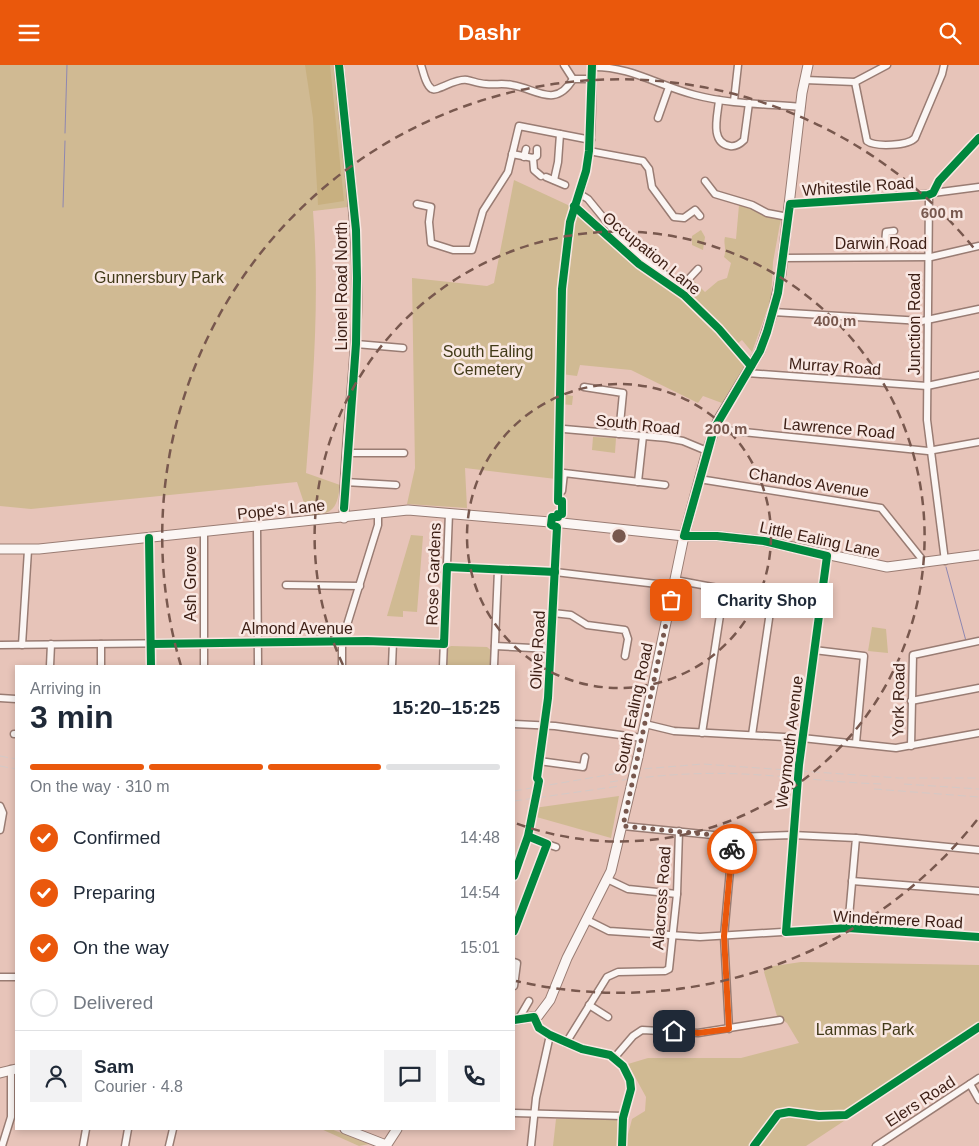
<!DOCTYPE html>
<meta charset="utf-8">
<style>
:root{--surface:#fff;--page:#f2f2f3;--text:#1f2937;--muted:#747a83;--line:#e0e1e3;--accent:#ea580c}
body{margin:0;font-family:Arial,sans-serif;background:var(--page);color:var(--text);height:100vh;display:flex;flex-direction:column;font-size:19px;white-space:nowrap}
*{box-sizing:border-box;margin:0}
p{font-size:16px;color:var(--muted)}
.icon{flex:none;width:28px;height:28px;fill:none;stroke:currentColor;stroke-width:2;stroke-linecap:round;stroke-linejoin:round}
.map{position:relative;flex:1;overflow:hidden}
.sheet{position:absolute;left:15px;top:600px;width:500px;height:465px;display:flex;flex-direction:column;background:var(--surface);border-radius:0px;box-shadow:0 2px 8px #0003}
.sheet>*{flex:none}
.pin{position:absolute;display:grid;place-items:center;width:42px;height:42px;color:#fff;margin:-21px;border-radius:10px;box-shadow:0 2px 8px #0006}
.courier{position:absolute;display:grid;place-items:center;width:50px;height:50px;margin:-25px;border:4px solid #ea580c;border-radius:50%;background:#fff;color:#222;box-shadow:0 1px 6px #0007}
.bubble{position:absolute;height:35px;border-radius:0px;background:var(--surface);box-shadow:0 2px 8px #0003;font-size:16px;font-weight:700;line-height:35px;text-align:center}
.head em{font-style:normal;font-weight:700}
.head div{display:flex;flex-direction:column-reverse}
.head{display:flex;align-items:center;justify-content:space-between;height:85px;padding:0 15px}
h1{font-size:32px;font-weight:700;line-height:38px}
.bar{display:grid;grid-template-columns:repeat(4,1fr);gap:8px 5px;align-content:center;height:60px;padding:0 15px}
.bar i{height:6px;border-radius:4px;background:var(--line)}
.bar .on{background:var(--accent)}
.bar p{grid-column:span 4}
.line{display:flex;align-items:center;gap:12px;padding:0 15px;border-top:1px solid var(--line)}
.line div{flex:1}
.round{display:grid;place-items:center;flex:none;width:52px;height:52px;border-radius:0px;background:var(--page)}
ol{padding:0 15px;list-style:none}
li{display:flex;align-items:center;gap:15px;height:55px}
li p{margin-inline-start:auto}
li .icon{padding:5px;border-radius:50%;background:var(--accent);color:#fff;stroke-width:4}
li:last-child{color:var(--muted)}
li i{width:28px;height:28px;border:2px solid var(--line);border-radius:50%}
header{display:flex;justify-content:space-between;align-items:center;height:65px;padding:0 15px;background:var(--accent);color:#fff;font-size:22px;font-weight:700}
.map>svg:first-child{display:block}
.green{fill:#d0ba93}
.forest{fill:#c8b080}
.lines{fill:none;stroke-linecap:round;stroke-linejoin:round}
.stream{stroke:#8e87b1;stroke-width:1}
.street-casing{stroke:#997c73;stroke-width:9}
.secondary-casing{stroke:#997c73;stroke-width:11}
.street{stroke:#fbf6f4;stroke-width:6}
.secondary{stroke:#fbf6f4;stroke-width:9}
.rail{stroke:#d4c9c6;stroke-width:1;stroke-dasharray:8 4;stroke-linecap:butt}
.street-bridge-casing{stroke:#997c73;stroke-width:9;stroke-linecap:butt}
.secondary-bridge-casing{stroke:#997c73;stroke-width:11;stroke-linecap:butt}
.street-bridge{stroke:#fbf6f4;stroke-width:6}
.secondary-bridge{stroke:#fbf6f4;stroke-width:9}
.cycleway-casing{stroke:#f9e8e3;stroke-width:11}
.cycleway{stroke:#00873e;stroke-width:8}
.done{stroke:#78584e;stroke-width:5;stroke-dasharray:0 9}
.route{stroke:#ea580c;stroke-width:6}
.ring{fill:none;stroke:#78584e;stroke-width:2.5;stroke-dasharray:9 6}
.labels{text-anchor:middle;stroke-width:5;stroke-linejoin:round;paint-order:stroke}
.street-label{font-size:16px;fill:#3c1e14;stroke:#f9e8e3}
.park-label{font-size:16px;fill:#413a18;stroke:#f9e8e3}
.centre{fill:#78584e;stroke:#f9e8e3;stroke-width:2.5}
.ring-label{font-size:15px;text-anchor:middle;font-weight:bold;fill:#78584e;stroke:#f9e8e3;stroke-width:5;stroke-linejoin:round;paint-order:stroke}
</style>
<header><svg class="icon" aria-label="menu" viewBox="0 0 24 24"><path d="M4 6h16M4 12h16M4 18h16"/></svg>Dashr<svg class="icon" aria-label="search" viewBox="0 0 24 24"><circle cx="10" cy="10" r="6"/><path d="M15 15l6 6"/></svg></header>
<div class="map">
<svg width="979" height="1081" viewBox="0 0 979 1081">
<rect width="100%" height="100%" fill="#e7c4b9"/>
<g class="green">
<path d="M0 0H334L348 142 313 146C320 234 313 320 306 408L340 420C337 446 332 449 306 451L304 438 297 417 31 444 0 441Z"/>
<path d="M514 115 568 140 631 197 692 241 745 301 722 338 703 331 698 338 631 305 580 300 577 311 561 309 559 336 561 329 573 331 572 340 559 339 556 414 465 403 467 443 407 439 415 403 412 213 487 221 494 218Z"/>
<path d="M739 140 750 143 760 149 781 153 773 197 771 234 752 287 742 275 737 279 682 222 692 214 705 227 718 216 727 213 731 198 724 192C727 184 723 179 725 172L736 174Z"/>
<path d="M701 165 705 172 703 185 692 180V171Z"/>
<path d="M593 372 616 373 615 388 592 385Z"/>
<path d="M411 470 423 471 417 547 403 546V552L387 551Z"/>
<path d="M872 562 886 564 888 588 868 586Z"/>
<path d="M451 581 487 582 493 587 492 601H445L446 584Z"/>
<path d="M619 731 611 773 533 751 534 743Z"/>
<path d="M801 897 979 900V967L806 1081H625L632 1054 645 1046 646 1032 628 999 648 993H741L799 978 787 958 777 951 764 907 767 902Z"/>
<path d="M617 1052 620 1081H553L556 1054Z"/>
<path d="M321 1064H331L369 1079 359 1081Z"/>
</g>
<path class="forest" d="M305 0H330L344 136 318 140 313 53Z"/>
<g class="lines">
<g class="stream">
<path d="M65 68 67 0"/>
<path d="M63 142 65 76"/>
<path d="M946 502 966 576"/>
</g>
<g class="street-casing">
<g id="street">
<path d="M421 0C423 6 426 21 432 24 437 27 455 13 467 15 473 16 479 19 486 19 495 20 504 18 512 20 537 24 555 44 573 14"/>
<path d="M564 0 573 14"/>
<path d="M592 2C630 1 659 21 695 30 729 39 766 39 801 42"/>
<path d="M573 14H592"/>
<path d="M805 15 855 17 887 0"/>
<path d="M855 17 867 76C875 82 908 81 915 73L942 9 944 0"/>
<path d="M719 35C718 49 709 78 730 81 736 82 740 79 744 75L749 38"/>
<path d="M734 36 738 0"/>
<path d="M658 53 669 22"/>
<path d="M979 73 939 116 933 128 979 122"/>
<path d="M537 84V91L533 93 534 105 541 111"/>
<path d="M589 86 643 96 649 104 652 122 674 152 684 153 695 145 700 151"/>
<path d="M512 89 533 93"/>
<path d="M524 92 526 84"/>
<path d="M546 112 565 120"/>
<path d="M554 115 558 97 560 69"/>
<path d="M705 116 715 129 752 140 767 148 788 152"/>
<path d="M580 129 588 134 624 178 641 192 673 215 684 219 698 204"/>
<path d="M578 134C594 91 592 45 592 0"/>
<path d="M417 139 431 142 429 157 431 178 453 185H472L483 146 508 107 519 61 591 75"/>
<path d="M790 139 926 129 929 131 927 355 945 496"/>
<path d="M885 179 886 167 894 166"/>
<path d="M783 193 931 192 979 181"/>
<path d="M773 247 922 256 979 244"/>
<path d="M356 279 403 283"/>
<path d="M747 308 927 321 979 310"/>
<path d="M584 322 623 328 619 369"/>
<path d="M564 364 667 373 683 376 707 386"/>
<path d="M714 364 928 386 979 377"/>
<path d="M348 388H404"/>
<path d="M699 414 881 443 921 493 922 499"/>
<path d="M345 417 396 420"/>
<path d="M638 417 643 371"/>
<path d="M562 426 564 408 665 420"/>
<path d="M257 462 258 601"/>
<path d="M149 473 151 601"/>
<path d="M447 502 555 507 674 521"/>
<path d="M675 515 820 542"/>
<path d="M286 520 360 521"/>
<path d="M553 548 571 550 587 560 625 565 628 574 625 591"/>
<path d="M101 579V601"/>
<path d="M0 580 367 576 444 579"/>
<path d="M22 580 28 485"/>
<path d="M495 581 551 584"/>
<path d="M814 585 864 591 856 678"/>
<path d="M50 601 51 579"/>
<path d="M204 601V467"/>
<path d="M342 601V576L378 460V449"/>
<path d="M392 601 393 577"/>
<path d="M443 601 449 448"/>
<path d="M494 601 498 505"/>
<path d="M0 633 16 634"/>
<path d="M911 636 979 623"/>
<path d="M514 659 555 661 642 673"/>
<path d="M645 659 674 666 802 673 896 683 979 668"/>
<path d="M702 668 724 524"/>
<path d="M14 669H16"/>
<path d="M752 670 772 533"/>
<path d="M911 681 913 590 979 576"/>
<path d="M539 696 583 702 585 692"/>
<path d="M799 700 827 491"/>
<path d="M537 713 548 633 558 457"/>
<path d="M0 741 3 748 0 765"/>
<path d="M623 761 733 772 792 770 856 773 848 863"/>
<path d="M856 773 979 785"/>
<path d="M547 779 556 782"/>
<path d="M607 814 628 824 677 829"/>
<path d="M852 816 979 826"/>
<path d="M587 855 609 866 700 872 848 863 979 872"/>
<path d="M514 866 547 779 530 772"/>
<path d="M786 867 797 721"/>
<path d="M514 897 517 898 514 921"/>
<path d="M0 912H16"/>
<path d="M589 940 608 952"/>
<path d="M534 952 539 963 550 970 582 984 610 990 623 1001 630 1015 631 1024 623 1053 622 1081"/>
<path d="M518 955 529 936"/>
<path d="M729 964 724 871 733 772"/>
<path d="M566 978 607 912 618 907 665 906 669 904 677 829 679 766"/>
<path d="M615 992 633 971 642 965 698 968 780 955"/>
<path d="M970 1019 979 1035"/>
<path d="M514 1048 623 1051"/>
<path d="M2 1081 11 1052V1004"/>
<path d="M83 1081 86 1064"/>
<path d="M125 1081 128 1064"/>
<path d="M169 1081 173 1064"/>
<path d="M531 1081 536 1033 550 970"/>
<path d="M876 1081 979 1013"/>
</g>
</g>
<g class="secondary-casing">
<g id="secondary">
<path d="M339 0C346 79 358 158 357 238 356 310 344 381 344 453"/>
<path d="M0 484H39L408 445 562 458 684 471H717L764 476 887 502 979 490"/>
<path d="M638 692 684 471 707 386 718 355 760 286 773 247 781 209 802 28 808 0"/>
<path d="M514 955 538 951 550 935 567 893 611 806 631 722"/>
<path d="M0 1008 16 1004"/>
<path d="M345 1064 386 1080"/>
<path d="M386 1081 397 1064"/>
</g>
</g>
<use href="#street" class="street"/>
<use href="#secondary" class="secondary"/>
<g class="rail">
<path d="M0 691 16 694"/>
<path d="M0 701 16 704"/>
<path d="M610 717C654 710 699 707 743 709 790 711 837 718 884 719"/>
<path d="M904 719 979 724"/>
<path d="M874 724 979 732"/>
<path d="M514 726 642 704 703 699 899 713H979"/>
<path d="M514 736 620 721"/>
</g>
<g class="street-bridge-casing">
<path id="street-bridge" d="M797 721 799 700"/>
</g>
<g class="secondary-bridge-casing">
<path id="secondary-bridge" d="M631 722 638 692"/>
</g>
<use href="#street-bridge" class="street-bridge"/>
<use href="#secondary-bridge" class="secondary-bridge"/>
<g class="cycleway-casing">
<g id="cycleway">
<path d="M339 0 356 165 357 213 356 279 344 443"/>
<path d="M979 73 939 116 933 128 928 130 790 139 778 228 767 267 760 286 714 364 684 471H717L764 476 827 491 799 700 786 867 848 863 979 872"/>
<path d="M574 141 639 199 684 230 719 264 751 301"/>
<path d="M149 473 151 601"/>
<path d="M151 579 367 576 444 579 447 502 555 507"/>
<path d="M514 811 528 771 539 716 537 713 548 633 557 462 551 460 552 452H558V449H562V436H558L562 224 570 157 586 106 589 86 592 0"/>
<path d="M514 866 547 779 530 772"/>
<path d="M514 955 534 952 539 963 550 970 582 984 610 990 623 1001 630 1015 631 1024 623 1053 622 1081"/>
<path d="M754 1081 778 1049 789 1047 819 1051 846 1050 979 962"/>
</g>
</g>
<use href="#cycleway" class="cycleway"/>
</g>
<g class="lines">
<path class="done" d="M671 535 623 761 733 772 732 784"/>
<path class="route" d="M674 966 698 968 729 964 724 871 732 784"/>
</g>
<g class="ring">
<circle cx="619" cy="471" r="152"/>
<path d="M343 600A305 305 0 1 1 515 758"/>
<path d="M977 755A457 457 0 0 1 516 916M181 601A457 457 0 0 1 977 187"/>
</g>
<g class="labels">
<g class="street-label">
<text transform="translate(858 121) rotate(-4)" y="6">Whitestile Road</text>
<text x="881" y="184">Darwin Road</text>
<text transform="translate(652 188) rotate(39)" y="6">Occupation Lane</text>
<text transform="translate(341 221) rotate(-90)" y="6">Lionel Road North</text>
<text transform="translate(914 259) rotate(-90)" y="6">Junction Road</text>
<text transform="translate(835 301) rotate(4)" y="6">Murray Road</text>
<text transform="translate(638 359) rotate(6)" y="6">South Road</text>
<text transform="translate(839 363) rotate(5)" y="6">Lawrence Road</text>
<text transform="translate(809 417) rotate(9)" y="6">Chandos Avenue</text>
<text transform="translate(281 444) rotate(-6)" y="6">Pope's Lane</text>
<text transform="translate(820 474) rotate(12)" y="6">Little Ealing Lane</text>
<text transform="translate(433 509) rotate(-88)" y="6">Rose Gardens</text>
<text transform="translate(190 519) rotate(-90)" y="6">Ash Grove</text>
<text x="297" y="569">Almond Avenue</text>
<text transform="translate(537 585) rotate(-87)" y="6">Olive Road</text>
<text transform="translate(898 635) rotate(-89)" y="6">York Road</text>
<text transform="translate(633 643) rotate(-78)" y="6">South Ealing Road</text>
<text transform="translate(789 677) rotate(-83)" y="6">Weymouth Avenue</text>
<text transform="translate(661 833) rotate(-86)" y="6">Alacross Road</text>
<text transform="translate(898 854) rotate(3)" y="6">Windermere Road</text>
<text transform="translate(920 1036) rotate(-33)" y="6">Elers Road</text>
</g>
<g class="park-label">
<text x="159" y="218">Gunnersbury Park</text>
<text x="488" y="292">South Ealing<tspan x="488" dy="18">Cemetery</tspan></text>
<text x="865" y="970">Lammas Park</text>
</g>
</g>
<circle cx="619" cy="471" r="8" class="centre"/>
<g class="ring-label">
<text x="942" y="153">600 m</text>
<text x="835" y="261">400 m</text>
<text x="726" y="369">200 m</text>
</g>
</svg>
<div class="pin" style="left:671px;top:535px;background:#ea580c"><svg class="icon" aria-label="bag" viewBox="0 0 24 24"><path d="M5 8h14l-1 12H6zM9 8a3 3 0 0 1 6 0"/></svg></div>
<div class="pin" style="left:674px;top:966px;background:#1f2937"><svg class="icon" aria-label="home" viewBox="0 0 24 24"><path d="M3 11l9-7 9 7M6 9v11h12V9"/></svg></div>
<div class="courier" style="left:732px;top:784px"><svg class="icon" aria-label="bike" viewBox="0 0 24 24"><circle cx="6" cy="16" r="4"/><circle cx="18" cy="16" r="4"/><path d="M6 16l4-8h5l3 8M10 8l3 8H6M13 5h3"/></svg></div>
<div class="bubble" style="left:701px;top:518px;width:132px">Charity Shop</div>
<section class="sheet">
<div class="head"><div><h1>3 min</h1><p>Arriving in</p></div><em>15:20–15:25</em></div>
<div class="bar"><i class="on"></i><i class="on"></i><i class="on"></i><i></i><p>On the way · 310 m</p></div>
<ol>
<li><svg class="icon" aria-label="check" viewBox="0 0 24 24"><path d="M5 12l5 5 9-10"/></svg>Confirmed<p>14:48</p></li>
<li><svg class="icon" aria-label="check" viewBox="0 0 24 24"><path d="M5 12l5 5 9-10"/></svg>Preparing<p>14:54</p></li>
<li><svg class="icon" aria-label="check" viewBox="0 0 24 24"><path d="M5 12l5 5 9-10"/></svg>On the way<p>15:01</p></li>
<li><i></i>Delivered</li>
</ol>
<div class="line" style="height:90px"><a class="round"><svg class="icon" aria-label="person" viewBox="0 0 24 24"><circle cx="12" cy="8" r="4"/><path d="M4 21q1-7 8-7t8 7"/></svg></a><div><b>Sam</b><p>Courier · 4.8</p></div><a class="round"><svg class="icon" aria-label="chat" viewBox="0 0 24 24"><path d="M4 5h16v11H9l-5 4z"/></svg></a><a class="round"><svg class="icon" aria-label="phone" viewBox="0 0 24 24"><path d="M5 4h4l2 5-3 2q2 4 5 5l2-3 5 2v4C11 20 4 13 5 4z"/></svg></a></div>
</section>
</div>
